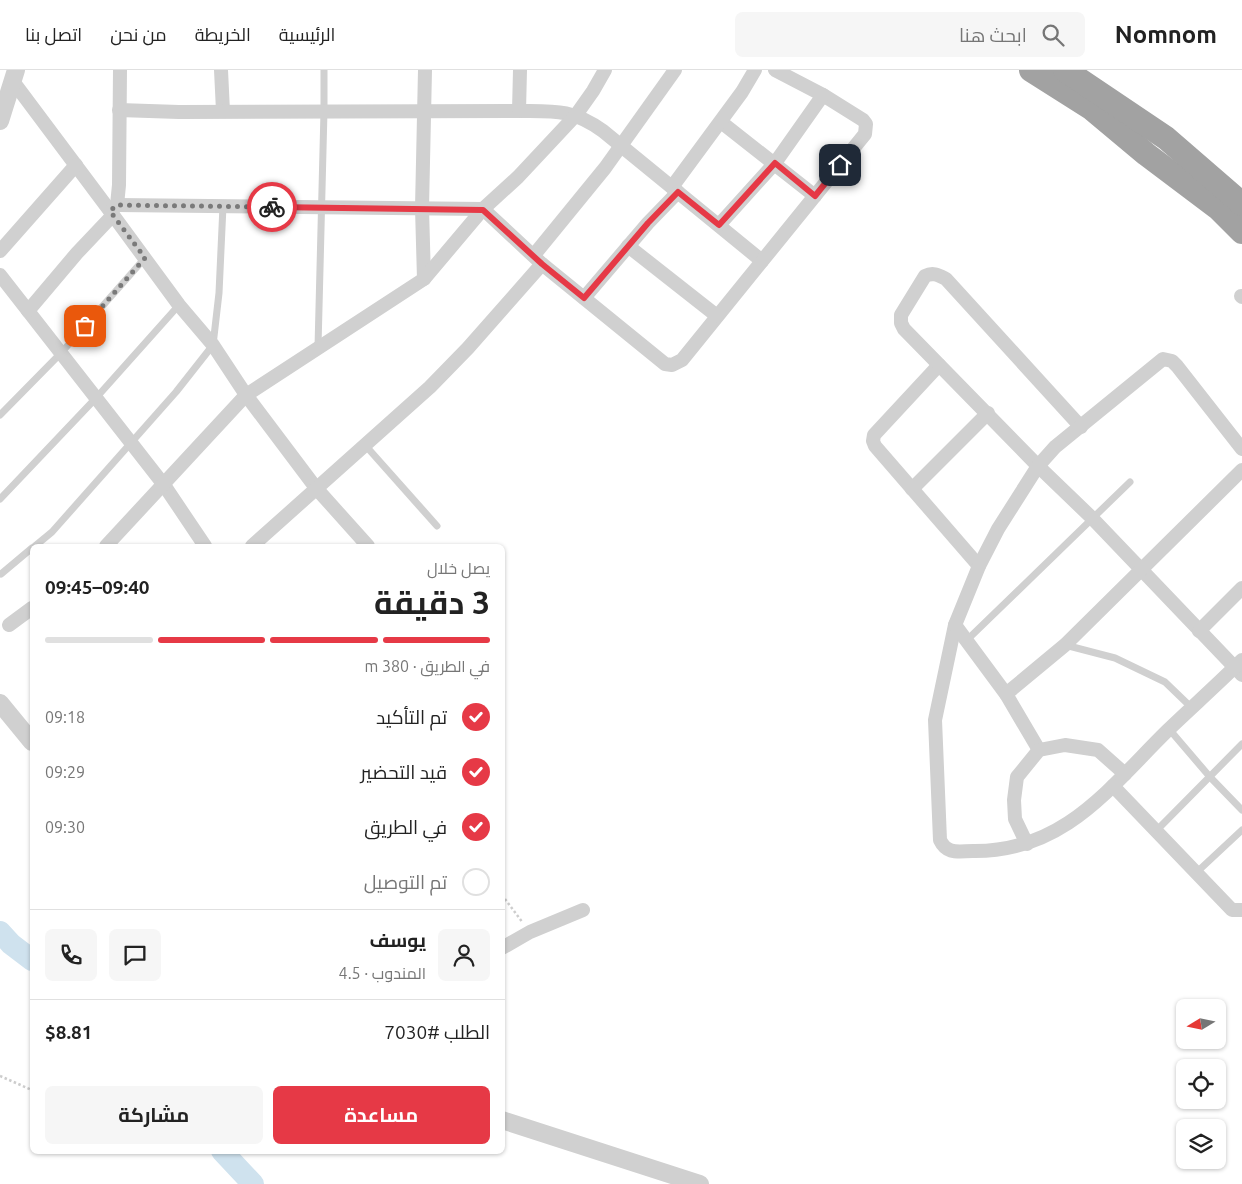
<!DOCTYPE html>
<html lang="ar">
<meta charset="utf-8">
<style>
:root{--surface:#fff;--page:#f6f6f6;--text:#222;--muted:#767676;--line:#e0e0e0;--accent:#e63946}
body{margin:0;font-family:Ubuntu,Cairo,sans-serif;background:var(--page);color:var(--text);direction:rtl;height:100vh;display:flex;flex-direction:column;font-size:19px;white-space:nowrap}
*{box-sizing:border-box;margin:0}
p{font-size:16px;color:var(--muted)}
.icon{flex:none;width:28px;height:28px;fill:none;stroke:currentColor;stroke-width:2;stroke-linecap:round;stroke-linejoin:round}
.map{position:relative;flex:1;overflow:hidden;direction:ltr}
.panel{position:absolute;left:30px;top:474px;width:475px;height:610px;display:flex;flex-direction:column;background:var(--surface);border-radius:8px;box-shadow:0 1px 4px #0004;direction:rtl}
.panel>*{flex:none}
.needle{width:32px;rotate:260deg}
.controls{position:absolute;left:1176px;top:929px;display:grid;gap:10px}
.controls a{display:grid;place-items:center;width:50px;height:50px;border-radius:8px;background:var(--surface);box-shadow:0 1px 4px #0004;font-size:25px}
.pin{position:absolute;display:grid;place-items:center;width:42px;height:42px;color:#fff;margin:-21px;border-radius:10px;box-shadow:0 2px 8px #0006}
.courier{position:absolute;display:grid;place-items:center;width:50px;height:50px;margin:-25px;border:4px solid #e63946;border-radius:50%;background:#fff;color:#222;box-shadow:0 1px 6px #0007}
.summary em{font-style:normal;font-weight:700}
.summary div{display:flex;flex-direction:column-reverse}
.summary{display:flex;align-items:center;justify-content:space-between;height:85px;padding:0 15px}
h1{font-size:32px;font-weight:700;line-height:38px}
.bar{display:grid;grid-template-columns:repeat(4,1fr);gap:8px 5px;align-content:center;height:60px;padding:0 15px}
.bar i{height:6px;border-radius:4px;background:var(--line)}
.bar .selected{background:var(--accent)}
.bar p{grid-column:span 4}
.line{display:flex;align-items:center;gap:12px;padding:0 15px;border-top:1px solid var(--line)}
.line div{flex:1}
.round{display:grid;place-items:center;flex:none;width:52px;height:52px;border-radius:8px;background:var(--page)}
ol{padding:0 15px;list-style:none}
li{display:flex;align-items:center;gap:15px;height:55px}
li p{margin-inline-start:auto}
li .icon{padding:5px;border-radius:50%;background:var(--accent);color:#fff;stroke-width:4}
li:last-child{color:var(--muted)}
li i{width:28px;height:28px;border:2px solid var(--line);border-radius:50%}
.cta{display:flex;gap:10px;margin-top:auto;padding:10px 15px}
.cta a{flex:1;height:58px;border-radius:8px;background:var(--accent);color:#fff;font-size:20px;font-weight:700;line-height:58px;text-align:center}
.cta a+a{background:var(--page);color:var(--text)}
header{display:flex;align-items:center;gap:30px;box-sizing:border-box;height:70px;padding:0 25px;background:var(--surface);border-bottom:1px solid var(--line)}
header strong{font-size:24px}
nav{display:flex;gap:28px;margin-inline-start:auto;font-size:18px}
.search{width:350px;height:45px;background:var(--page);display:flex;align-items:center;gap:12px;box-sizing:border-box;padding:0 18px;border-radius:8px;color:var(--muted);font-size:19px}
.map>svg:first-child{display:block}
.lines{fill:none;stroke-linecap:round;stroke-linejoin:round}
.river{stroke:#cfe2ee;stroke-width:22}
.path{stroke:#cdcdcd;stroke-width:2.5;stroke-dasharray:2.5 2.5;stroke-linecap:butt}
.service{stroke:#d0d0d0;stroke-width:7}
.minor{stroke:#d0d0d0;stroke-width:14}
.tertiary{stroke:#d0d0d0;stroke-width:18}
.trunk{stroke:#a2a2a2;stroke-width:24}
.done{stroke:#7a7a7a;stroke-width:5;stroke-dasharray:0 9}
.route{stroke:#e63946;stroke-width:6}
</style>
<header>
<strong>Nomnom</strong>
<div class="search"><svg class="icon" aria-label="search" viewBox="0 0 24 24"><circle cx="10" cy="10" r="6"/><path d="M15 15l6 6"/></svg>ابحث هنا</div>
<nav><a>الرئيسية</a><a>الخريطة</a><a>من نحن</a><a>اتصل بنا</a></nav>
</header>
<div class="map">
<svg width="1242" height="1114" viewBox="0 0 1242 1114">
<rect width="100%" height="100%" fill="#fff"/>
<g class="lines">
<g class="river">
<path d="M0 862 11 874 32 890"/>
<path d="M222 1081 253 1114"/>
</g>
<g class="path">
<path d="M502 825 523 853"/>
<path d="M0 1006 32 1020"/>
</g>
<g class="service">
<path d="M318 277 324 41V0"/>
<path d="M0 345 61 283 145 188"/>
<path d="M365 375 437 456"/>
<path d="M0 429 96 328 179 235"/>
<path d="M35 476 52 462 176 322 213 275 219 223 223 136"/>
<path d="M1 504 32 478"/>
<path d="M967 570 1130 412"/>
<path d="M1065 575 1115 588 1165 612 1192 638"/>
<path d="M1169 659 1210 707 1242 740"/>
<path d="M1157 760 1242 674"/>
<path d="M1197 802 1242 760"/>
</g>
<g class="minor">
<path d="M221 0 223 41"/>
<path d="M12 10 110 141 179 235 213 275 246 325 316 418 368 476"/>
<path d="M119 40 179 42 519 41C554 41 573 39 603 61L762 191"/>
<path d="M519 41 520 0"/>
<path d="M721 52 815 126"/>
<path d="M672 117 742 22 755 0"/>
<path d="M117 135 483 139 542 194 665 294 672 295 682 290 865 64 866 54 863 50 823 25 775 0"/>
<path d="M110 141 117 135 119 115 120 0"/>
<path d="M719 155 775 93 823 25"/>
<path d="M628 176 717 246"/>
<path d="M0 181 76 95"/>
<path d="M534 185 605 98 675 0"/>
<path d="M0 205 164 415 205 476"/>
<path d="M424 209 422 138 425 0"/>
<path d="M1241 226 1242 227"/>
<path d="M584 228 648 153 678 122"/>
<path d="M28 241 77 183 113 145"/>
<path d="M939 295 874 365 873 371 875 376 979 496"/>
<path d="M1081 357 946 209C938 205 933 202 925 206L901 245V253L904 259 1038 396 1092 448 1242 605"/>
<path d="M1242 379 1177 296 1172 291 1163 289 1055 377 1038 396 998 459 979 496 955 555 935 650 940 770C947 785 959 781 973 781 1064 782 1109 718 1167 661 1192 637 1218 614 1242 590"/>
<path d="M912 419 988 343"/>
<path d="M106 476 246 325 424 209 483 139 518 107 576 45 593 21 605 0"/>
<path d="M252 476 430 317 468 278 542 194"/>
<path d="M9 555 32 538"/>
<path d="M955 555 1006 624 1039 680"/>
<path d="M1199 561 1242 518"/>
<path d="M1006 624 1065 575 1242 400"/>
<path d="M1113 716 1232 840H1242"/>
<path d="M1027 774 1015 749 1014 730 1017 707 1039 680 1065 675 1098 680 1125 704"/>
<path d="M502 878 530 862 583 840"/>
</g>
<g class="tertiary">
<path d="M0 51 16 0"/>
<path d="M0 633 32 672"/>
<path d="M502 1050 700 1114"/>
</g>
<g class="trunk">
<path d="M1031 0 1091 38 1146 84 1219 139 1242 162"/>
<path d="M1065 0 1166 68 1242 134"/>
</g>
</g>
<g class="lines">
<path class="done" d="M85 256 145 188 110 141 117 135 272 137"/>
<path class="route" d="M272 137 483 140 542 194 584 228 648 153 678 122 719 155 775 93 815 126 840 95"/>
</g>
</svg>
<div class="controls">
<a><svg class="needle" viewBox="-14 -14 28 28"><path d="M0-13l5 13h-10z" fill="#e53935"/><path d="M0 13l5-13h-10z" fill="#767676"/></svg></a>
<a><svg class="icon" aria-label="locate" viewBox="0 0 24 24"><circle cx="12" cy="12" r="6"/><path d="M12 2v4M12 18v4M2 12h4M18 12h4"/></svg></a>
<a><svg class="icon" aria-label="layers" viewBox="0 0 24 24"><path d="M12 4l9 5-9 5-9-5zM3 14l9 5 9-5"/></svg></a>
</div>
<div class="pin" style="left:85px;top:256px;background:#ea580c"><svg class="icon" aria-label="bag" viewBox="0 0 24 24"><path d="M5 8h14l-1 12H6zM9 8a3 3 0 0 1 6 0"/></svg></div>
<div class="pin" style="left:840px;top:95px;background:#1f2937"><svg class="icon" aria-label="home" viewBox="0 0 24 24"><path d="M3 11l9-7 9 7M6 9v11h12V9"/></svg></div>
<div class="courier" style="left:272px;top:137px"><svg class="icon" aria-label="bike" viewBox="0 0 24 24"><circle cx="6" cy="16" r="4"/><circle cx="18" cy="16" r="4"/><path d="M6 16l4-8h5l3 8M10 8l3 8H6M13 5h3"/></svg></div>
<section class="panel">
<div class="summary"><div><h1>3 دقيقة</h1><p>يصل خلال</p></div><em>09:40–09:45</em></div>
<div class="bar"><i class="selected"></i><i class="selected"></i><i class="selected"></i><i></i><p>في الطريق · 380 m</p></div>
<ol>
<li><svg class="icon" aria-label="check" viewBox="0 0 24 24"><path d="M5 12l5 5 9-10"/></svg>تم التأكيد<p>09:18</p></li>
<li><svg class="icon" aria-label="check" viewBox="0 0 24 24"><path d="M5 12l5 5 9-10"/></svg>قيد التحضير<p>09:29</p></li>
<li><svg class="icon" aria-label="check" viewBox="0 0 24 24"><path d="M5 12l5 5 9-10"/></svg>في الطريق<p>09:30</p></li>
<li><i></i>تم التوصيل</li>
</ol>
<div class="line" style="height:90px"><a class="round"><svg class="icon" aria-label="person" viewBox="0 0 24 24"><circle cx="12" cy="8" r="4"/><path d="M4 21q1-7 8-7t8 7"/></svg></a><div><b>يوسف</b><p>المندوب · 4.5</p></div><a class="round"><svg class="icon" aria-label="chat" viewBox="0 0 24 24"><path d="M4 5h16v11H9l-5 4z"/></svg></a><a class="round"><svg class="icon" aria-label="phone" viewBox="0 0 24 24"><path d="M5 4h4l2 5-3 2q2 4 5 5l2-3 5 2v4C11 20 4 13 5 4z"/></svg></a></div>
<div class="line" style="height:65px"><div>الطلب #7030</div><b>$8.81</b></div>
<div class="cta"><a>مساعدة</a><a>مشاركة</a></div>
</section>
</div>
